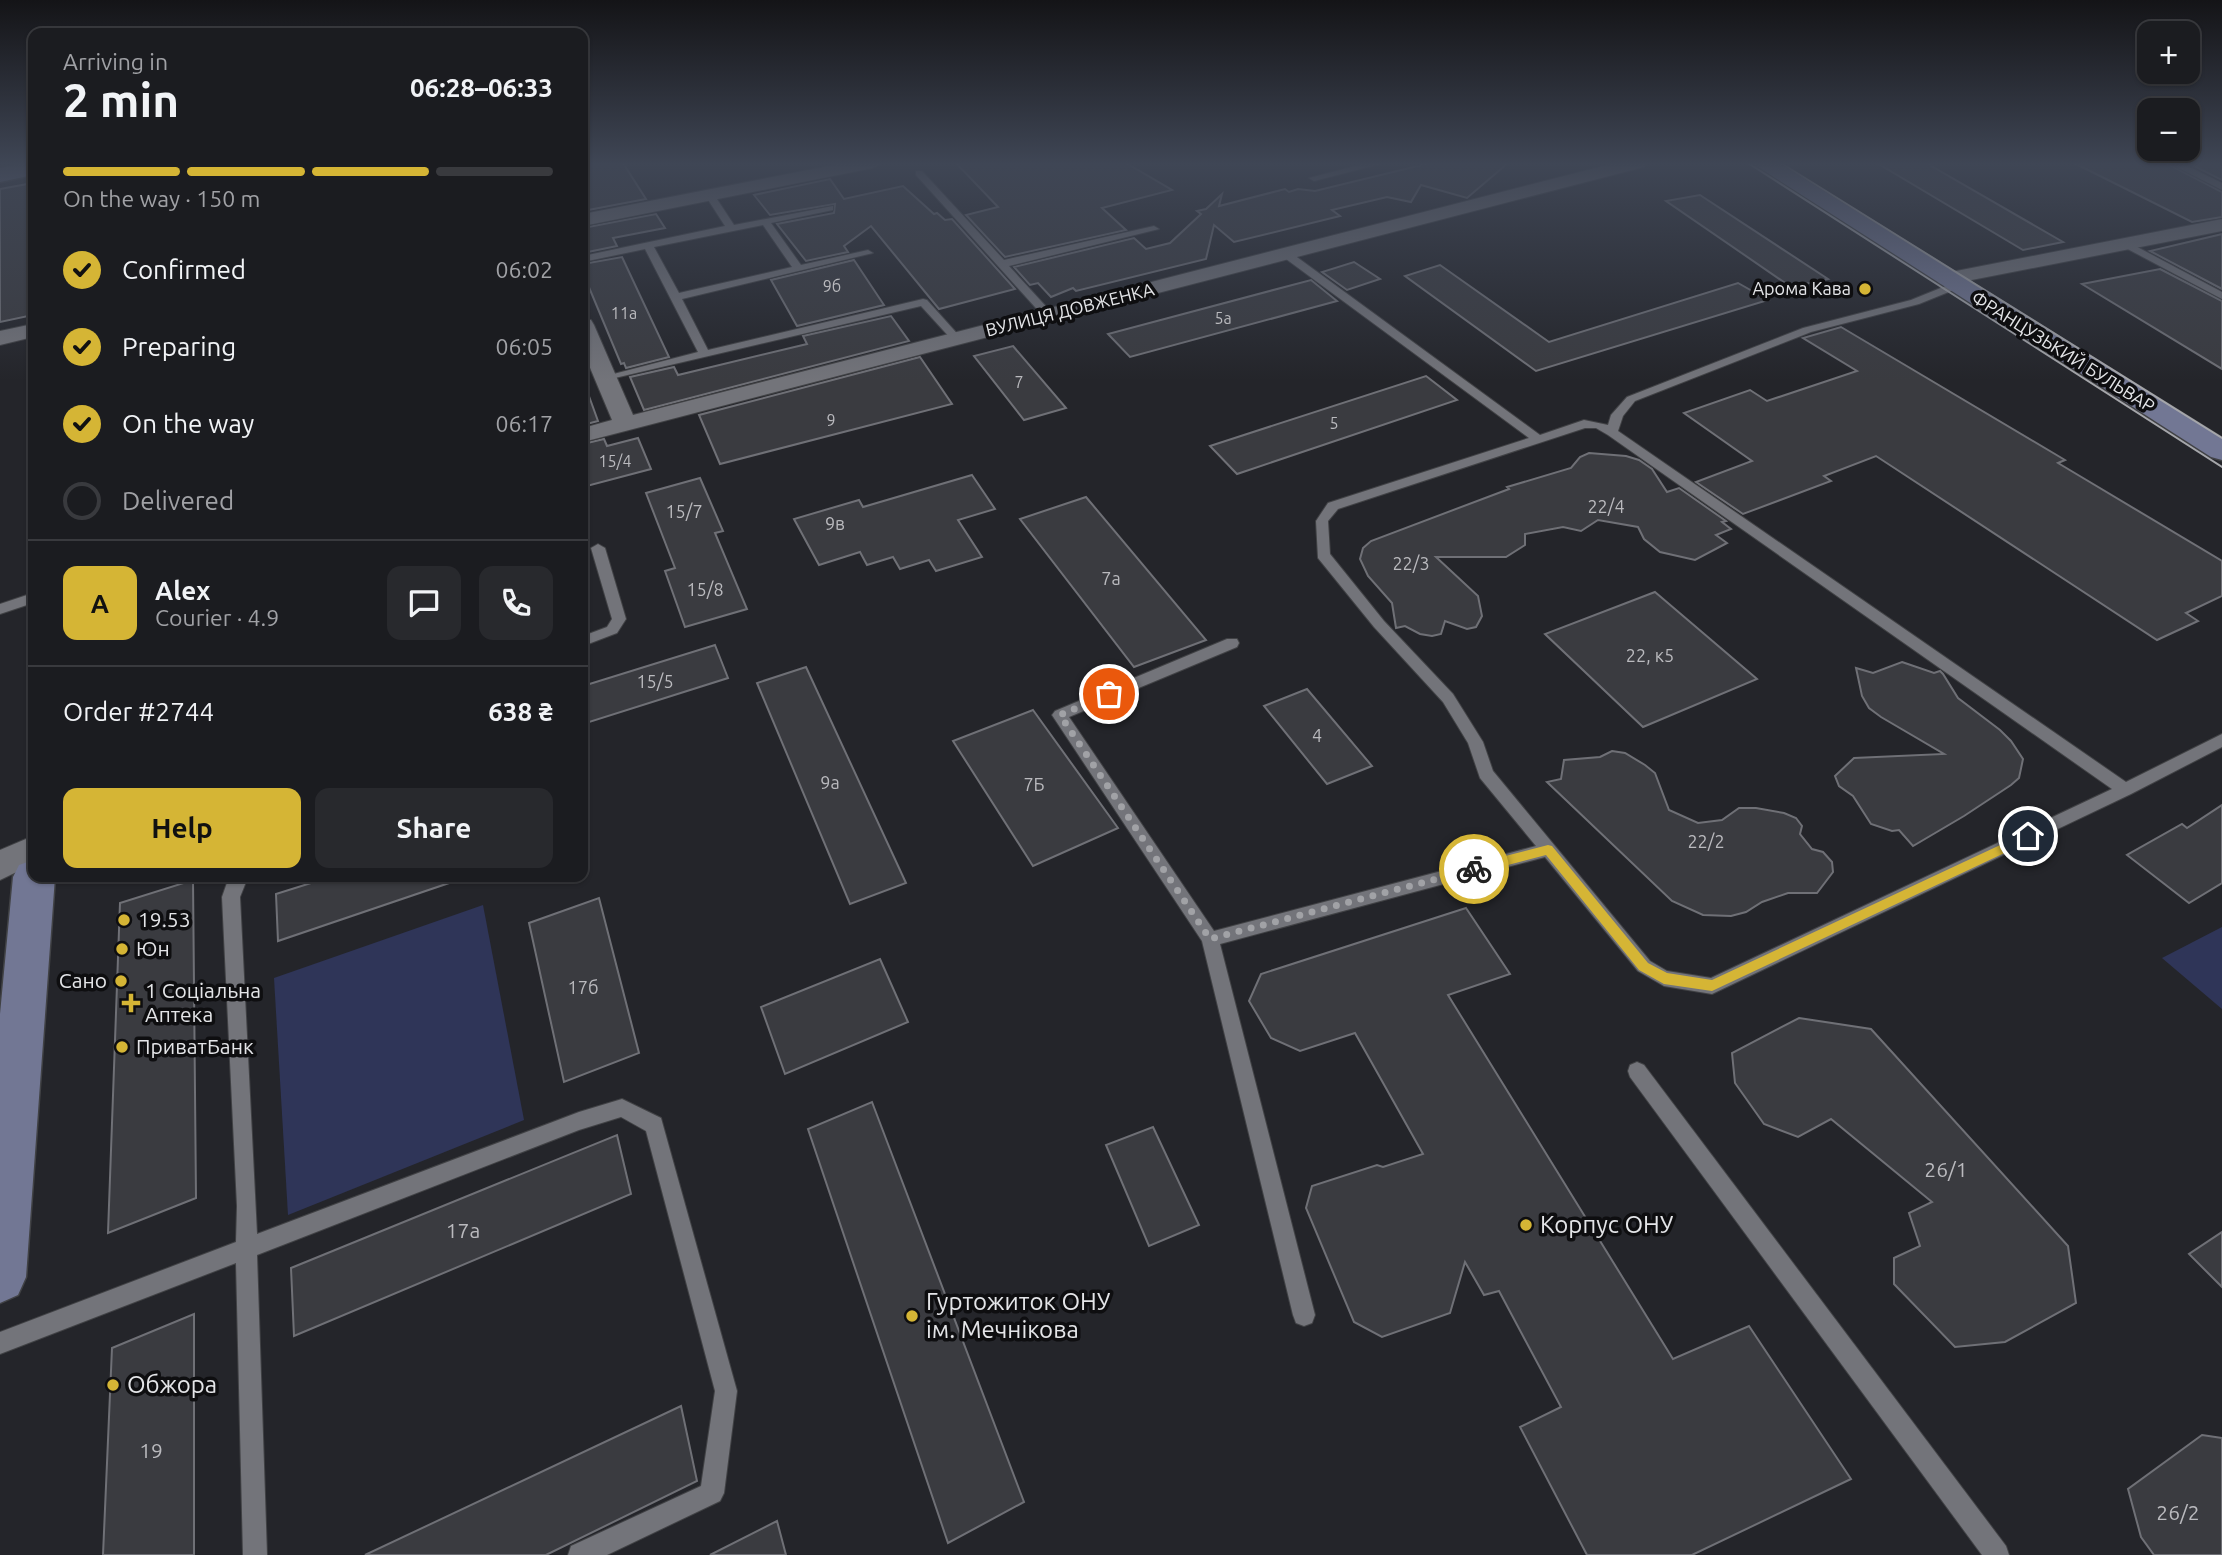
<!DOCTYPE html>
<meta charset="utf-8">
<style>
:root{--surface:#1b1c20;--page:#28292d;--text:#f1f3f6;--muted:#a0a1a5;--line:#393a3e;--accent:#d5b535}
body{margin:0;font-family:Ubuntu,sans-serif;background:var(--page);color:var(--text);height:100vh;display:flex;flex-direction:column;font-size:26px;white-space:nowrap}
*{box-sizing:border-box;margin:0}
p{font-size:23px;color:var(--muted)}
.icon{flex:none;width:38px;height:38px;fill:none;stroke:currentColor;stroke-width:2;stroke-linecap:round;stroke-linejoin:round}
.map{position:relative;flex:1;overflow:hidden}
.drawer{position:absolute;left:28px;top:28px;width:560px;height:854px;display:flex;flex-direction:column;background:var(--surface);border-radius:14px;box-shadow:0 2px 5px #0004,0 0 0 2px var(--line)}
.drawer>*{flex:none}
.tools{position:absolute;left:2137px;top:21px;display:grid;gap:14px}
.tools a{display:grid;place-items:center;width:63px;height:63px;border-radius:14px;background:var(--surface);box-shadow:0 2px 5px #0004,0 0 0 2px var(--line);font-size:35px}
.pin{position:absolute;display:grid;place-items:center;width:60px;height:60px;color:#fff;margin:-30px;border:4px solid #fff;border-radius:50%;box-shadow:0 2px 7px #0007}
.courier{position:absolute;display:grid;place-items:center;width:70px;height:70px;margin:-35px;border:5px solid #d5b535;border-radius:50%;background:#fff;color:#222;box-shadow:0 2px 9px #0007}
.overview em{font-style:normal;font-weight:600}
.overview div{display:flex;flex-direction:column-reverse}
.overview{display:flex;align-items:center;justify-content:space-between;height:119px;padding:0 35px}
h1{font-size:46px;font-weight:600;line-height:52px}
.bar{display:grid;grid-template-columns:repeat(4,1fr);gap:10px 7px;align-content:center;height:84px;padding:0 35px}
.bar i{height:9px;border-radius:5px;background:var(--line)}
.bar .active{background:var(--accent)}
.bar p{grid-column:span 4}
.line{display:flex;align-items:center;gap:18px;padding:0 35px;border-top:2px solid var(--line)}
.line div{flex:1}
.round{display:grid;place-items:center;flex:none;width:74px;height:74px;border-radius:14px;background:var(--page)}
ol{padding:0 35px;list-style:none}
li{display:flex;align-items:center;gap:21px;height:77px}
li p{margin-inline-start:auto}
li .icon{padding:7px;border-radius:50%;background:var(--accent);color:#111;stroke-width:4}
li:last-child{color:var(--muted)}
li i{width:38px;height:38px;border:4px solid var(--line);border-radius:50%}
.button{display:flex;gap:14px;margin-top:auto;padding:14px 35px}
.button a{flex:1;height:80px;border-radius:14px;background:var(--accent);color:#111;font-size:28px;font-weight:600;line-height:80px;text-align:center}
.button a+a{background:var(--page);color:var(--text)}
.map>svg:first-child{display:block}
.green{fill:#2f3558}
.building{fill:#3a3b40;stroke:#6f7076;stroke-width:2}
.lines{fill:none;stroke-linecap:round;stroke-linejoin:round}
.lane-casing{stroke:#414245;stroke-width:2}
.street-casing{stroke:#414245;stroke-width:2}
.secondary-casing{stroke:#414245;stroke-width:3}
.lane{fill:#73747a;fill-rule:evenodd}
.street{fill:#73747a;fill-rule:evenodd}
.secondary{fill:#727794;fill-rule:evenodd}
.tram{stroke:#a5a6aa;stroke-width:2}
.route{fill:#d5b535}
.done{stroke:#a1a2a6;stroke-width:7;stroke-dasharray:0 12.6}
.poi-dot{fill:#d5b535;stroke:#0e0e10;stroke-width:2.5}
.labels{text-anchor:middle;stroke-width:7;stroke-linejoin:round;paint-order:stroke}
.far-number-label{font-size:16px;fill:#bababe}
.far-poi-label{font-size:18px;fill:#e4e5e8;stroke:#0e0e10;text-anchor:end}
.far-street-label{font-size:18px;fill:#e4e5e8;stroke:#0e0e10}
.number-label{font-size:18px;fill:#bababe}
.poi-label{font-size:21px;fill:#e4e5e8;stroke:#0e0e10;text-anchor:start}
.near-number-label{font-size:21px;fill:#bababe}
.near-poi-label{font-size:24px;fill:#e4e5e8;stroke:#0e0e10;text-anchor:start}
</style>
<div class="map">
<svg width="2222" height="1555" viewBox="0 0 2222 1555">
<rect width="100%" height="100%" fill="#24252a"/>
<g class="green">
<path d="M483 905 524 1120 288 1215 274 978Z"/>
<path d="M2222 927V1009L2162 958Z"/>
</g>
<g class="building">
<path d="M583 163H623L646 199 583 211Z"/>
<path d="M956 163H1126L1172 190 1102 208 1126 230 1005 257 966 215 998 207Z"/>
<path d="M1430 163H1508L1467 198 1421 185 1411 202 1387 197 1332 210 1340 216 1234 242 1214 225 1206 259 1076 291 1073 288 1051 297 1038 283 1030 285 1014 267 1134 238 1146 249 1170 243 1201 214 1197 211 1206 209 1222 194 1219 206 1285 189 1289 192 1298 189 1315 191Z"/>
<path d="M1877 163H1926L2063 242 2023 250Z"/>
<path d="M2074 163H2166L2222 192V217L2192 222Z"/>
<path d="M2188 163H2222V180Z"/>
<path d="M830 179 844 199 903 186 934 214 937 213 945 220 952 219 1015 289 939 309 871 226 844 246 848 252 806 261 777 224 834 213 835 204 770 215 754 195Z"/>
<path d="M33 183V315L0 322V189Z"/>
<path d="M1700 195 1828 279 1791 287 1666 201Z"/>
<path d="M656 214 665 228 613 238 617 246 583 253V228Z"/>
<path d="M2222 234V289L2150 251 2218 235Z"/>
<path d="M622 257 669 357 626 368 624 363 621 364 583 273V264Z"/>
<path d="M854 260 884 305 797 326 771 280Z"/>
<path d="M1354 262 1380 279 1347 290 1322 272Z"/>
<path d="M1440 265 1549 342 1738 283 1768 300 1536 371 1405 276Z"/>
<path d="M2160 269 2222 301V369L2082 284Z"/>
<path d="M1311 280 1337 301 1130 357 1108 334Z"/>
<path d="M891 316 909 341 644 410 630 377 674 367 678 375 807 344 803 336Z"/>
<path d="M1841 327 2065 460 2058 463 2222 561V596L2186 613 2198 621 2157 640 1876 456 1824 476 1831 481 1743 514 1696 482 1752 461 1684 413 1750 390 1767 401 1857 371 1803 338Z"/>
<path d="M1013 346 1066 408 1024 420 974 356Z"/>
<path d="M920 357 952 404 720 464 699 415Z"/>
<path d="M1426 376 1457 400 1237 474 1210 446Z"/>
<path d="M583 388H586L598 421 583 425Z"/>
<path d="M638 438 651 469 583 487V444L604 439 607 446Z"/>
<path d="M1589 453 1626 456 1639 460 1652 469 1667 492 1679 488 1726 521 1722 522 1731 529 1716 535 1727 543 1695 560 1660 552 1644 539 1638 527 1598 520 1581 531 1563 527 1525 534V545L1506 557H1436L1478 596 1482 616 1476 627 1467 629 1445 621 1441 634 1432 636 1420 634 1405 626 1396 628 1392 603 1368 576 1360 559 1363 548 1371 541 1509 489 1507 487 1571 468 1580 457Z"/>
<path d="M972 475 995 509 958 520 982 557 936 571 929 560 900 569 893 557 867 565 860 552 819 565 794 519 859 500 863 507Z"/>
<path d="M700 478 723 531 715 533 747 609 685 627 665 571 675 568 646 493Z"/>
<path d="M1086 497 1206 640 1134 667 1020 519Z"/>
<path d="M1655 592 1757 679 1643 727 1545 634Z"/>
<path d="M715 645 728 678 583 724V686Z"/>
<path d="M1902 662 1934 673 1940 671 1943 674 1958 698 2000 730 2011 741 2023 759 2019 778 2011 785 1964 816 1913 846 1899 830 1892 831 1871 824 1853 796 1839 786 1835 776 1854 758 1944 754 1881 717 1869 708 1862 696 1856 668 1873 673Z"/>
<path d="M806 667 906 883 850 904 757 683Z"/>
<path d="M1307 689 1372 766 1327 784 1264 706Z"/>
<path d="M1033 710 1118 828 1033 866 953 741Z"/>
<path d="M1612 751 1625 753 1645 765 1655 773 1669 810 1698 823 1722 820 1739 808H1756L1784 813 1796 818 1802 826 1800 834 1812 849 1823 852 1832 862 1833 872 1817 893H1788L1762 902 1746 912 1731 916 1703 915 1672 901 1547 782 1561 779 1564 760 1600 757Z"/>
<path d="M2222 805V883L2189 903 2127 855 2182 824 2187 828Z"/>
<path d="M330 877H454L455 881 278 941 276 894Z"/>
<path d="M193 880 196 1198 108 1233 120 903Z"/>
<path d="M599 898 639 1053 564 1082 529 923Z"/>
<path d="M1466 908 1510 974 1448 995 1673 1359 1749 1326 1851 1479 1692 1555H1587L1520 1427 1561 1407 1499 1291 1484 1295 1465 1262 1450 1313 1382 1337 1354 1322 1306 1208 1312 1186 1377 1165 1383 1167 1423 1154 1355 1033 1300 1051 1271 1038 1249 1001 1261 974Z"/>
<path d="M880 959 908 1022 785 1074 761 1007Z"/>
<path d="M1799 1018 1871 1029 2068 1246 2076 1303 2005 1342 1955 1347 1894 1284V1258L1920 1246 1909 1213 1932 1202 1831 1119 1798 1137 1764 1124 1735 1083 1732 1053Z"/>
<path d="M872 1102 1024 1502 948 1543 808 1129Z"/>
<path d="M1153 1127 1199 1225 1149 1246 1106 1145Z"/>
<path d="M617 1135 631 1194 294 1336 291 1268Z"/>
<path d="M2222 1232V1287L2189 1254Z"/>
<path d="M194 1314V1555H103L112 1348Z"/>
<path d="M681 1406 697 1481 546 1555H365Z"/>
<path d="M2202 1435 2222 1438V1555H2154L2141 1537 2128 1489Z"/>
<path d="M777 1521 786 1555H710Z"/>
</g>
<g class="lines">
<g class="lane-casing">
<g id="lane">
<path d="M1367 163H1384L1314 181 1309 178Z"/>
<path d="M2169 163H2181L2222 183V190Z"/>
<path d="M916 171H922L1004 260 1154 226 1159 229 1009 266 1052 313V317H1044L916 175Z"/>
<path d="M710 192 713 193 734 225 833 206V210L771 223 801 265 868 250 873 253 682 299 708 350 923 299 927 300 962 339 953 341 921 306 602 381V377L698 352 645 249 583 262V256L725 226 705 195ZM763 225 792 267 679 293 654 247Z"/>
<path d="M2126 241 2222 292V299L2122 246 2121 244Z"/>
<path d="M1282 252H1290L1540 435 1584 420 1608 425 1611 415 1627 397 1803 328 1911 300 1953 283H1961V287L1919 304 1811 332 1635 401 1623 416 1618 431 2126 782 2222 734V747L2131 794 1712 994 1664 986 1638 971 1545 857 1220 944 1315 1315 1312 1323 1304 1326 1296 1323 1293 1315 1202 941 1052 715 1055 711 1227 639H1237L1239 643 1237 647 1069 717 1214 931 1536 846 1480 778 1468 743 1443 702 1374 627 1318 558 1316 521 1328 503 1529 438 1282 256ZM1585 428H1596L1608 435 2112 789 1711 978 1667 971 1650 961 1493 771 1483 742 1453 694 1384 621 1330 554 1328 521 1338 509Z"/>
<path d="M598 544 605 548 626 619 617 633 583 646V636L607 627 612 619 591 548Z"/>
<path d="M33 593V603L0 614V604Z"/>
<path d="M229 877H248L240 897 257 1234 579 1112 622 1099 661 1118 737 1391 724 1493 720 1501 607 1555H568L571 1546 701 1486 715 1391 646 1131 621 1117 579 1130 257 1255 267 1555H243L236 1263 0 1354V1332L236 1242 237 1206 222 897Z"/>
<path d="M1637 1062 1644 1065 2006 1546 2009 1555H1982L1630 1077 1628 1071 1630 1065Z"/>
</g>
</g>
<g class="street-casing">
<g id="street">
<path d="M844 163H882L873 168 583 226V214Z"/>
<path d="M1615 163H1647L1644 167 583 442V428L612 420 583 351V319L591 320 594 325 633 415Z"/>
<path d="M2222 219V231L1946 285 1939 283 1936 279 1939 275 1946 273Z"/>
<path d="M33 324V337L0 345V331Z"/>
<path d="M33 836V864L0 880V850Z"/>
</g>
</g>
<g class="secondary-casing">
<g id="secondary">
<path d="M24 163H33V175L0 182V168Z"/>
<path d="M1752 163H1779L2222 438V460L2211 457Z"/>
<path d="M33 860V877H55L26 1277 18 1295 0 1303V1014L13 877 19 865Z"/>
</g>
</g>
<use href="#lane" class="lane"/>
<use href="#street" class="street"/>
<use href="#secondary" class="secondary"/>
<g class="tram">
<path d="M1748 163 2222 467"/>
<path d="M1781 163 2222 438"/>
</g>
</g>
<linearGradient id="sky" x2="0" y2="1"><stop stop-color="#141417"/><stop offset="0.43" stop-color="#3f4655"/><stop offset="1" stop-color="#3f4655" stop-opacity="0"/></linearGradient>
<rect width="2222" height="381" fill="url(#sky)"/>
<path class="route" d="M2028 832 2032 833V840L1712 991 1664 984 1639 970 1546 855 1474 874 1468 869 1474 864 1548 845 1552 846 1648 963 1667 973 1712 980Z"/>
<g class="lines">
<path class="done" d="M1109 694 1060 715 1210 939 1474 869"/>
</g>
<g class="poi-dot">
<circle cx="1865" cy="289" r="7"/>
<circle cx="124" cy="920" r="7"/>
<circle cx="122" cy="949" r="7"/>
<circle cx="121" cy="981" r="7"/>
<path d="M127.5 992.5h7v7h7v7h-7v7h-7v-7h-7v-7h7z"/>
<circle cx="122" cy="1047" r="7"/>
<circle cx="1526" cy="1225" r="7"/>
<circle cx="912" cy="1316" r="7"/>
<circle cx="113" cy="1385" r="7"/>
</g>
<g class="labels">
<g class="far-number-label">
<text x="832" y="292">9б</text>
<text x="624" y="319">11а</text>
<text x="1223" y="324">5а</text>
<text x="1019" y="388">7</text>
<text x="831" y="426">9</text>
<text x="1334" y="429">5</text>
<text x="615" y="467">15/4</text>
</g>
<g class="far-poi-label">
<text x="1851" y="295">Арома Кава</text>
</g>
<g class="far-street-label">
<text transform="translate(1070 310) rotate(-14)" y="6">ВУЛИЦЯ ДОВЖЕНКА</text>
<text transform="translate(2063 352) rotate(32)" y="6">ФРАНЦУЗЬКИЙ БУЛЬВАР</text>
</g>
<g class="number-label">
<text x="1606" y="513">22/4</text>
<text x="684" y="518">15/7</text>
<text x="835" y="530">9в</text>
<text x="1411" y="570">22/3</text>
<text x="1111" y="585">7а</text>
<text x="705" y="596">15/8</text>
<text x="1650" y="662">22, к5</text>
<text x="655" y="688">15/5</text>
<text x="1317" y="742">4</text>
<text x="830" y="789">9а</text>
<text x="1034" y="791">7Б</text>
<text x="1706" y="848">22/2</text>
<text x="583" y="994">17б</text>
</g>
<g class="poi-label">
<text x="138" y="927">19.53</text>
<text x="136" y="956">Юн</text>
<text x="107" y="988" text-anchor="end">Сано</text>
<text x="145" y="998">1 Соціальна<tspan x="145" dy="24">Аптека</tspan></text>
<text x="136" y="1054">ПриватБанк</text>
</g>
<g class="near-number-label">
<text x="1946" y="1177">26/1</text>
<text x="463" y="1238">17а</text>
<text x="151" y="1458">19</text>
<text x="2178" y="1520">26/2</text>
</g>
<g class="near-poi-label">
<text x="1540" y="1233">Корпус ОНУ</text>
<text x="926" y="1310">Гуртожиток ОНУ<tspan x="926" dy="28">ім. Мечнікова</tspan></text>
<text x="127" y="1393">Обжора</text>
</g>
</g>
</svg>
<div class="tools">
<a>+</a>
<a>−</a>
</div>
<div class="pin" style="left:1109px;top:694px;background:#ea580c"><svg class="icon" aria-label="bag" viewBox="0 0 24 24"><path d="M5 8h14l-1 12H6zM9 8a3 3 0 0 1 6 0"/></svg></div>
<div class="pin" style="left:2028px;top:836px;background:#1f2937"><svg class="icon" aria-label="home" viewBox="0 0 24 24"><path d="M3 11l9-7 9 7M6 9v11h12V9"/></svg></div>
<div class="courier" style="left:1474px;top:869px"><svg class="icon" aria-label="bike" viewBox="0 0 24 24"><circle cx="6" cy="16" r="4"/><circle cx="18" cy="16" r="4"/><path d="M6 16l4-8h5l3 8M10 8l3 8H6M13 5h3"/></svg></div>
<section class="drawer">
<div class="overview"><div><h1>2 min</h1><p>Arriving in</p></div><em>06:28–06:33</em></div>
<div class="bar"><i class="active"></i><i class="active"></i><i class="active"></i><i></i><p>On the way · 150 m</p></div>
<ol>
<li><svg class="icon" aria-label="check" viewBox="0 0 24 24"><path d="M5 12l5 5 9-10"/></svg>Confirmed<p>06:02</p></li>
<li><svg class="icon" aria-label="check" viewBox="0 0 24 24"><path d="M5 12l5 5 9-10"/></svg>Preparing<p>06:05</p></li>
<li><svg class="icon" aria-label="check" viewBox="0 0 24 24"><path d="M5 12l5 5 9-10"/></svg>On the way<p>06:17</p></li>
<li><i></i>Delivered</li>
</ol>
<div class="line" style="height:126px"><b class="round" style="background:var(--accent);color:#111">A</b><div><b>Alex</b><p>Courier · 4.9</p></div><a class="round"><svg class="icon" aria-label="chat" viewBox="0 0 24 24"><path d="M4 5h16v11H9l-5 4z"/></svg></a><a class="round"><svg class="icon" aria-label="phone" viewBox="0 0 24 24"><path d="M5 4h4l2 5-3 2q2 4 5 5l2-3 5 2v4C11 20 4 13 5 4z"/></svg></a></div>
<div class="line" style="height:91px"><div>Order #2744</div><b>638 ₴</b></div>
<div class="button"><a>Help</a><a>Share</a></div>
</section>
</div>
